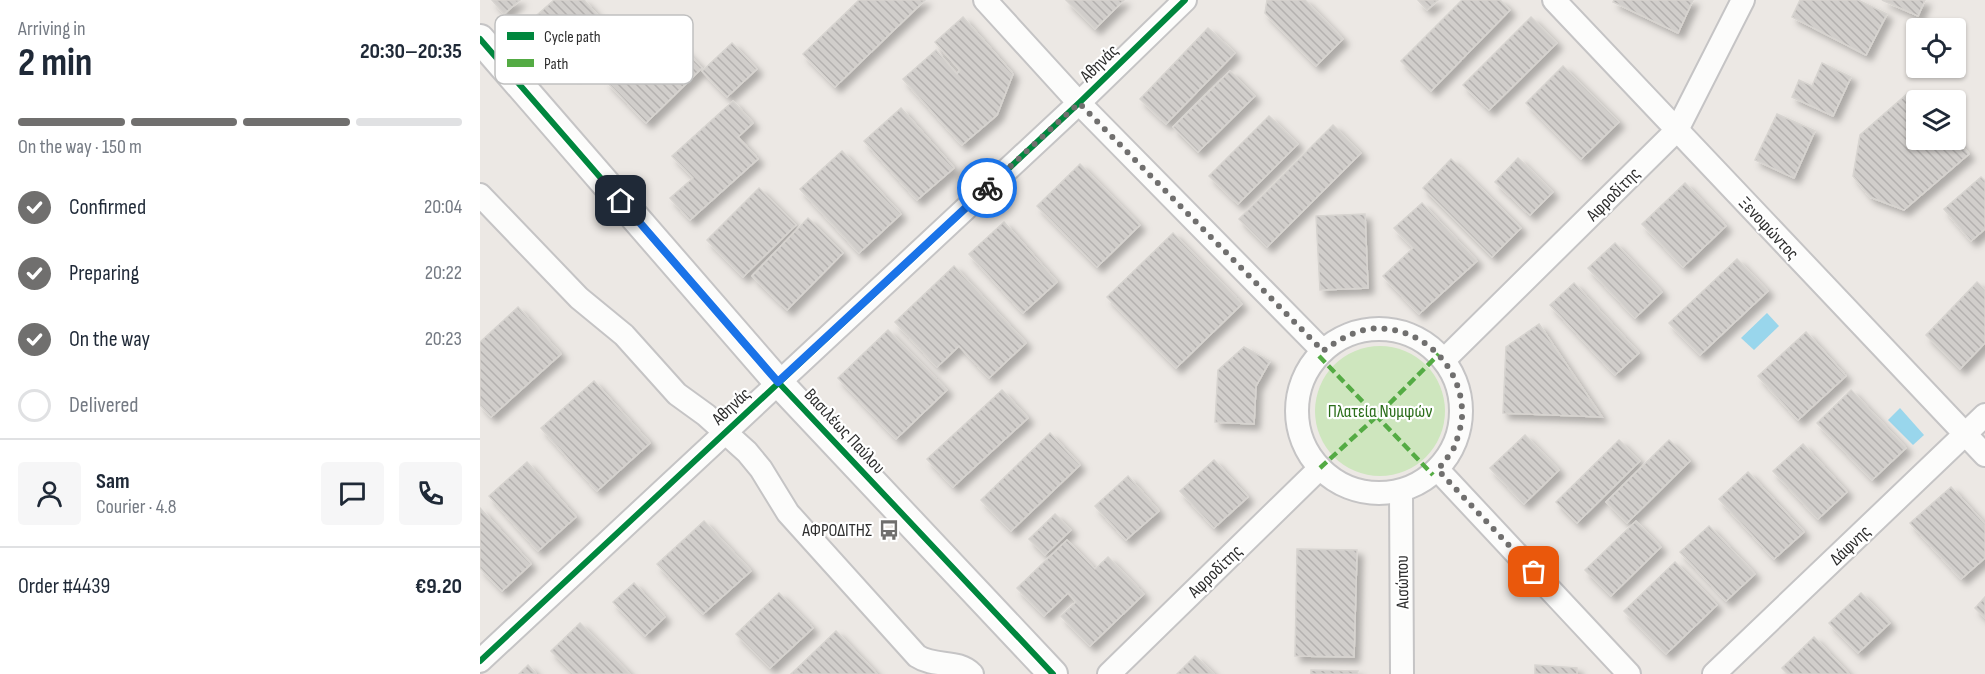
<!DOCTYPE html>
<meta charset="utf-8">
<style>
:root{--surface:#fff;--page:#f6f6f7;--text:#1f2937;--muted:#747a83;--line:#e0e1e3;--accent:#706f6e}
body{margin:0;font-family:"Sofia Sans Condensed",sans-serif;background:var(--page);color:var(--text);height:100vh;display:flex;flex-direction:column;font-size:22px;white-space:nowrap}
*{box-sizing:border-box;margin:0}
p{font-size:20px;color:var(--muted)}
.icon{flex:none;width:33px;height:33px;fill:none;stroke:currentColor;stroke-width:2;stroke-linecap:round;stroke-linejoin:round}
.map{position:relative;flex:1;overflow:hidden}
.details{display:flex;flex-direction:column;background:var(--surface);width:480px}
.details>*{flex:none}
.buttons{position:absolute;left:1426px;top:18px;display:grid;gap:12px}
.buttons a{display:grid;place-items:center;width:60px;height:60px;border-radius:6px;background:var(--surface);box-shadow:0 2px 4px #0004;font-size:30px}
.pin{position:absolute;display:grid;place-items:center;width:51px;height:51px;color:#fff;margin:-26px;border-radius:12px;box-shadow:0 3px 9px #0006}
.courier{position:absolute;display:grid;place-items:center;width:60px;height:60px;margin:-30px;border:4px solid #1a73e8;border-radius:50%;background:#fff;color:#222;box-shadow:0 2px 8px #0007}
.overview em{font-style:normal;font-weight:700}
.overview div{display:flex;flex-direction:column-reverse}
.overview{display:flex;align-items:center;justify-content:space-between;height:102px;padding:0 18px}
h1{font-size:39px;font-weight:700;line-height:45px}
.bar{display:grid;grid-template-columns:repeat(4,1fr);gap:9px 6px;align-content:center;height:72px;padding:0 18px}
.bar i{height:8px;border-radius:4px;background:var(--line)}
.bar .active{background:var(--accent)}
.bar p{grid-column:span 4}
.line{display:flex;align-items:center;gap:15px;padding:0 18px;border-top:2px solid var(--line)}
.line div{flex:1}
.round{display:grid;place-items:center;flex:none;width:63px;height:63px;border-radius:6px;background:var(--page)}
ol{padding:0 18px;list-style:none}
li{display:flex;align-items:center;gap:18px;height:66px}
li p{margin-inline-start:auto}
li .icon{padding:6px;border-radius:50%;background:var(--accent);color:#fff;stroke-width:4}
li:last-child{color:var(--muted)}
li i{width:33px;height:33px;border:3px solid var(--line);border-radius:50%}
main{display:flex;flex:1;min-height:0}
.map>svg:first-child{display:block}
.park{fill:#cee6be}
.water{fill:#99d6ec}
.building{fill:url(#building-back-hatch);stroke:#d7d4d0;stroke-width:1.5;filter:url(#shadow)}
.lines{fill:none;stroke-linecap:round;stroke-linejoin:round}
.minor-casing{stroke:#c5c4c5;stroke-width:26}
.tertiary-casing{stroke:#c5c4c5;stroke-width:32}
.minor{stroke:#fcfcfb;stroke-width:22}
.tertiary{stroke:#fcfcfb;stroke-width:28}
.quiet{stroke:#54ab44;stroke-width:4.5;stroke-dasharray:9 4.5;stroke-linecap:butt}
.cycleway-casing{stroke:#fff;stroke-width:10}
.cycleway{stroke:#00873e;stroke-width:6}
.done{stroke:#706f6e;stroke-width:6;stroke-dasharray:0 10.8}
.route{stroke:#1a73e8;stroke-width:8}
.labels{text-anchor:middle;stroke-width:4.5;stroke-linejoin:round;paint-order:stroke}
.street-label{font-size:18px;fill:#2e2e2e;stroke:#fff}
.park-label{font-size:18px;fill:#2c6e1b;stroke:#fff}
.poi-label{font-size:18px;fill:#2e2e2e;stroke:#fff;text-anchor:end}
.key{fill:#fff;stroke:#c0c0c0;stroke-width:1.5}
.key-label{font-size:16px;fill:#2e2e2e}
</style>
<main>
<section class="details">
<div class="overview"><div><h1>2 min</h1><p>Arriving in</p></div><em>20:30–20:35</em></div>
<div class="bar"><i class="active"></i><i class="active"></i><i class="active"></i><i></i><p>On the way · 150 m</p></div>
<ol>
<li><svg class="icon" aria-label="check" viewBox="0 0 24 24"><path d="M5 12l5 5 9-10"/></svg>Confirmed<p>20:04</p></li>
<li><svg class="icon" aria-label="check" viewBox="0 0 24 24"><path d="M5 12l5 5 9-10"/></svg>Preparing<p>20:22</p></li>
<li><svg class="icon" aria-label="check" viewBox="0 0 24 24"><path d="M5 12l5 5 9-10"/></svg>On the way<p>20:23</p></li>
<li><i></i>Delivered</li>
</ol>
<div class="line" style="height:108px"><a class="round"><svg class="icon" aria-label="person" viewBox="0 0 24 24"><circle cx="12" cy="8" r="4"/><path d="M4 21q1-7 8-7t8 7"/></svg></a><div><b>Sam</b><p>Courier · 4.8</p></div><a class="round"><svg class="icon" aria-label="chat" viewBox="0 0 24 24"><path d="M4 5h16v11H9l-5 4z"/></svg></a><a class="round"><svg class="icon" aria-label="phone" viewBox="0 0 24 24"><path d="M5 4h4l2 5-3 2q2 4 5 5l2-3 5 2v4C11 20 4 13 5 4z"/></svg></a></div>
<div class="line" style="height:78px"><div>Order #4439</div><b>€9.20</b></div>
</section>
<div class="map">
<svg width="1505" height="674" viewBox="0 0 1505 674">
<defs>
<pattern id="building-back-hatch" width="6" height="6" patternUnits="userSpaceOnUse" patternTransform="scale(1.5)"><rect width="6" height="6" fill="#d1cecb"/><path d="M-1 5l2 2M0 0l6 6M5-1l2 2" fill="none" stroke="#b4b1af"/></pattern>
<filter id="shadow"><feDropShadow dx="5.5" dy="5.5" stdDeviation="3" flood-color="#0004"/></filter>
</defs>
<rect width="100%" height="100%" fill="#ece8e4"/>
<circle class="park" cx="900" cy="411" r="65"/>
<g class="water">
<path d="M1287 313 1299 326 1274 350 1261 338Z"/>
<path d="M1420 408 1444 435 1433 445 1408 420Z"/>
</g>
<g class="building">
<path d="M12 0H40L24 14Z"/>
<path d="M74 0H104L135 35 94 72 49 22Z"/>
<path d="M379 0H445L355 87 323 54Z"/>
<path d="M586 0H644L615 29Z"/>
<path d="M787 0H825L863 39 836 66 785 13Z"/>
<path d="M938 0H958L947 10Z"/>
<path d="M982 0H1020L1030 10 951 91 921 61Z"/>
<path d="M1134 0H1213L1198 33 1133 2Z"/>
<path d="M1320 0H1378L1407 14 1386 55 1312 17Z"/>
<path d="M1402 0H1445L1438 16Z"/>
<path d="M483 17 533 74 517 115 482 145 423 79 456 50 477 74 480 70 455 42Z"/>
<path d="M1051 17 1077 43 1009 110 983 85Z"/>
<path d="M182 27 222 68 166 123 126 81Z"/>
<path d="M728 28 755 53 686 124 660 99Z"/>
<path d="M252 43 277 69 247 97 222 71Z"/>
<path d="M1342 63 1371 77 1353 116 1312 97 1319 80 1332 86Z"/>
<path d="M1083 66 1139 122 1101 159 1046 103Z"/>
<path d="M750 71 775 96 718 152 693 127Z"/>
<path d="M1428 93 1437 103V121L1429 128 1437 140 1444 145 1449 140 1476 139 1489 154 1424 210 1390 197 1373 176 1380 135Z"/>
<path d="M253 101 273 123 258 137 278 159 210 220 190 198 213 178 192 156Z"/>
<path d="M421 108 474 168 437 200 384 141Z"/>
<path d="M1297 114 1335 131 1314 178 1275 160Z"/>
<path d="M789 116 818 144 758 204 729 176Z"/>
<path d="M853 125 881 153 787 247 759 219Z"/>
<path d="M362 151 421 214 379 253 320 189Z"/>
<path d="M1038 158 1073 192 1050 215 1015 182Z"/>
<path d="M971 159 1041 228 1012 257 943 188Z"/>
<path d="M600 164 660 225 617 267 557 206Z"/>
<path d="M1501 177 1505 181V229L1491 241 1464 209Z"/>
<path d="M1205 183 1246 226 1203 267 1162 224Z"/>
<path d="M279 188 316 225 263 277 227 240Z"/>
<path d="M942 203 997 261 939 314 903 276 933 248 914 228Z"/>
<path d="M885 214 888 288 840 290 836 216Z"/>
<path d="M328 218 363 253 307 310 272 276Z"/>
<path d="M524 222 577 282 543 313 489 254Z"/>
<path d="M693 233 762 304 696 368 627 297Z"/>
<path d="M1135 243 1182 292 1155 318 1108 268Z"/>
<path d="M1257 259 1288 291 1220 355 1189 323Z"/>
<path d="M474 266 546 343 509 378 479 346 457 367 415 322Z"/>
<path d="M1497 282 1505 290V343L1480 369 1446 335Z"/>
<path d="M1094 283 1159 353 1135 375 1070 305Z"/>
<path d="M38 307 81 354 11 417 0 405V342Z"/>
<path d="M1059 324 1122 417 1023 413 1026 347Z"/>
<path d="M408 330 467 390 416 439 358 378Z"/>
<path d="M1326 332 1366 376 1318 420 1278 376Z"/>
<path d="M764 347 790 361 776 386 774 424 735 422 738 370Z"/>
<path d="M114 381 170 443 117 491 61 428Z"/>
<path d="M522 390 548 418 473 487 447 459Z"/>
<path d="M1371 390 1426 448 1392 480 1337 423Z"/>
<path d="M570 433 600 465 531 531 501 500Z"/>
<path d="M1045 435 1079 470 1044 504 1010 468Z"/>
<path d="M1139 440 1160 461 1097 523 1076 502Z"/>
<path d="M1189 440 1210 461 1147 523 1126 502Z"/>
<path d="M1323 444 1367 492 1338 519 1293 471Z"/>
<path d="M734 460 768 497 734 528 700 491Z"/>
<path d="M47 462 96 517 58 551 9 496Z"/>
<path d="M1268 472 1324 532 1294 559 1239 499Z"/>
<path d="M648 476 679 511 646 540 615 506Z"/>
<path d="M1471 487 1505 524V558L1481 579 1430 523Z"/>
<path d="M0 508 51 564 22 591 0 568Z"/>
<path d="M575 514 591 530 565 555 549 539Z"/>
<path d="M224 521 271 571 223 614 177 564Z"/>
<path d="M1156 521 1181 547 1131 596 1105 570Z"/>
<path d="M1229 526 1275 574 1246 601 1200 552Z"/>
<path d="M587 540 615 569 628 557 664 594 610 646 581 616 596 602 588 593 564 616 537 588Z"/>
<path d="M817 549 877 550 874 657 815 656Z"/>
<path d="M1195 562 1237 605 1186 654 1144 611Z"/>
<path d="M154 583 185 617 165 636 133 602Z"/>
<path d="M299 593 333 628 290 668 256 634Z"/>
<path d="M1381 593 1410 623 1378 653 1349 623Z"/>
<path d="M1505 597V618L1495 608Z"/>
<path d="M100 623 150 674H94L71 651Z"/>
<path d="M356 631 397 674H311Z"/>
<path d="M1334 637 1369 674H1308L1302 668Z"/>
<path d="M715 656 734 674H697Z"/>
<path d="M48 665 56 674H39Z"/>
<path d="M1055 665 1097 668V674H1055Z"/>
<path d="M831 670 878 671 877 674H831Z"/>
</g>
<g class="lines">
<g class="minor-casing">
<g id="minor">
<path d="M505 0 599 103 843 351"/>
<path d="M1074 0 1505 455"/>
<path d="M0 195 99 298 144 335 197 394 226 415 267 452 281 469 308 513 437 656C455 668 478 659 492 674"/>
<circle cx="899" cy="411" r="82"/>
<path d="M964 360 1197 130 1263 0"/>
<path d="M958 470 1149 674"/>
<path d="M921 491 922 674"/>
<path d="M0 661 599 103 705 0"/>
<path d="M629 674 840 468"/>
<path d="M1234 674 1505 415"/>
</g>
</g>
<g class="tertiary-casing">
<path id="tertiary" d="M0 39 298 382 573 674"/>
</g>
<use href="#minor" class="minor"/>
<use href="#tertiary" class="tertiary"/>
<g class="quiet">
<path d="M839 356 953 475"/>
<path d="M840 468 897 416 959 354"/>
</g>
<g class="cycleway-casing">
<g id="cycleway">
<path d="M0 39 298 382 573 674"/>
<path d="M0 661 599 103 705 0"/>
</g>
</g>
<use href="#cycleway" class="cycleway"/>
</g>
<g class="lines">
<path class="done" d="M507 188 599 103 843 351C857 341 872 332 889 329 939 323 984 366 982 416 982 424 978 435 976 443 973 452 964 461 958 470L1054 572"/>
<path class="route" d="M141 201 298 382 507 188"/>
</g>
<defs>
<g id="bus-bare" transform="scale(1.62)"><path d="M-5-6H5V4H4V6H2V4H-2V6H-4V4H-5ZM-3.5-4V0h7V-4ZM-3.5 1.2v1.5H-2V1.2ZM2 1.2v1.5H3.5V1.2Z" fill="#706f6e" stroke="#fff" stroke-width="2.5" paint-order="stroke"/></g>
</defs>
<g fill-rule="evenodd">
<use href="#bus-bare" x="409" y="530"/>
</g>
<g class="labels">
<g class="street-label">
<text transform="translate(619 63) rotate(-44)" y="6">Αθηνάς</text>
<text transform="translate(1133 194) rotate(-45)" y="6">Αφροδίτης</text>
<text transform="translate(1289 228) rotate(47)" y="6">Ξενοφώντος</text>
<text transform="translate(251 406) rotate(-43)" y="6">Αθηνάς</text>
<text transform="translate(365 431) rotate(47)" y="6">Βασιλέως Παύλου</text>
<text transform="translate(1370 545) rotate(-44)" y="6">Δάφνης</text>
<text transform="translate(735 571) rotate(-44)" y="6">Αφροδίτης</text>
<text transform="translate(922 582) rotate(-91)" y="6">Αισώπου</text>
</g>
<g class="park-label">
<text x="900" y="417">Πλατεία Νυμφών</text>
</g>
<g class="poi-label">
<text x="392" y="536">ΑΦΡΟΔΙΤΗΣ</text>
</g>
</g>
<rect x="15" y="15" width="198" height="69" rx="9" class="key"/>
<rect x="27" y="32" width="27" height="8" fill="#00873e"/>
<rect x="27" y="59" width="27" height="8" fill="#54ab44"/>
<g class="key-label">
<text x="64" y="42">Cycle path</text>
<text x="64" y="69">Path</text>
</g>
</svg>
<div class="buttons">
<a><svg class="icon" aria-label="locate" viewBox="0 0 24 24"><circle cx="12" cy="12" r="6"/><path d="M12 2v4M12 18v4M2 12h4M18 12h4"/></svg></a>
<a><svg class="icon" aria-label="layers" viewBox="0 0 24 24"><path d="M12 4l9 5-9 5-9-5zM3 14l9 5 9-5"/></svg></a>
</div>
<div class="pin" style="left:1054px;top:572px;background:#ea580c"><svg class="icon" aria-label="bag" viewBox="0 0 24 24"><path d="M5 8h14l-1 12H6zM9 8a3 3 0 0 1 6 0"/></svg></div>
<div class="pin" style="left:141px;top:201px;background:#1f2937"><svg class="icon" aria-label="home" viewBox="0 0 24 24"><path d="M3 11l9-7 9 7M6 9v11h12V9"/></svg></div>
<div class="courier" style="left:507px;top:188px"><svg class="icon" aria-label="bike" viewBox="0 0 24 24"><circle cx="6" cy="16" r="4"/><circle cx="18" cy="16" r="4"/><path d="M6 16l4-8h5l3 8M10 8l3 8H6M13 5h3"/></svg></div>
</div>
</main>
